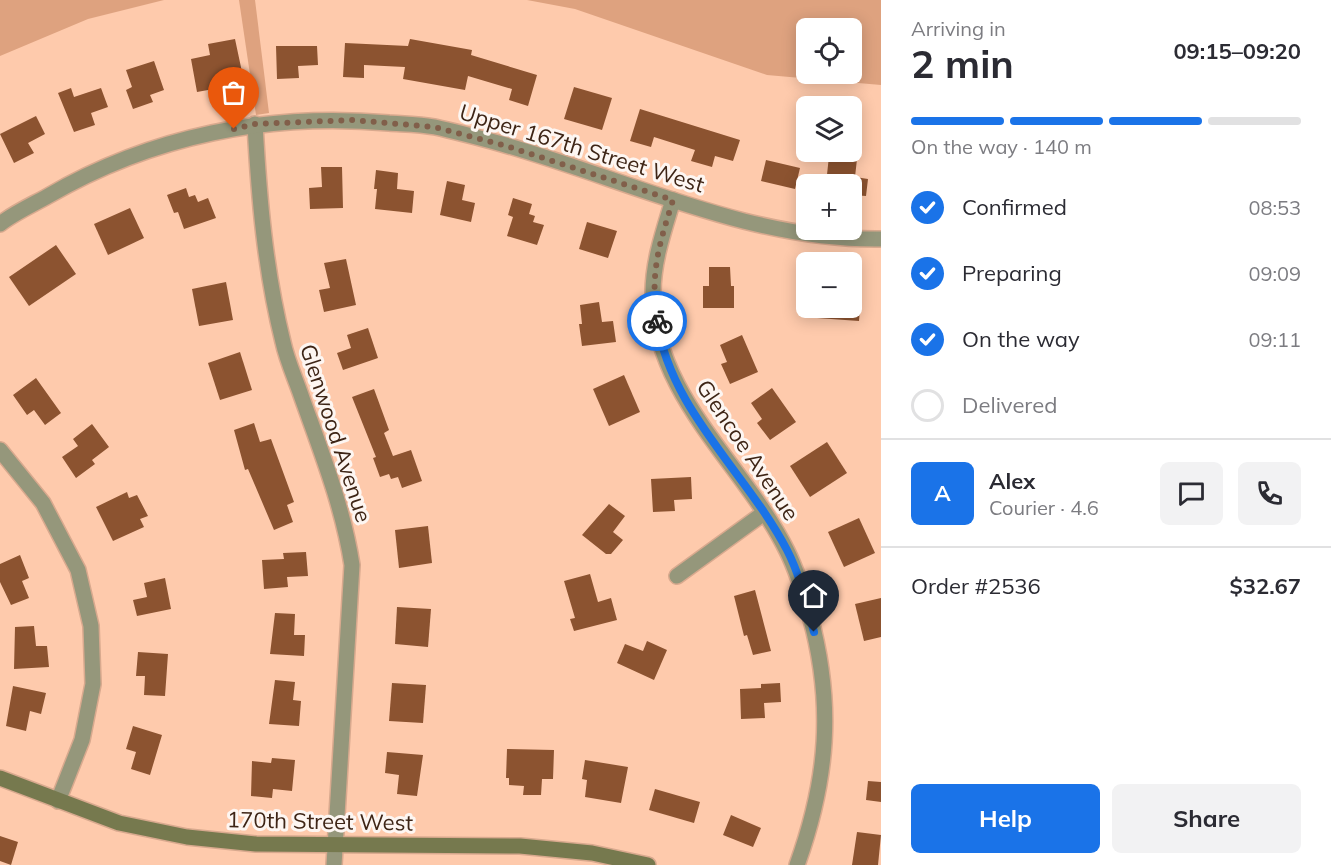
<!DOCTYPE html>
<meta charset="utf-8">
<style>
:root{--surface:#fff;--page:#f2f2f3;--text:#2b2b33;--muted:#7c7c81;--line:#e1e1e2;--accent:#1a73e8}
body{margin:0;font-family:Mulish,sans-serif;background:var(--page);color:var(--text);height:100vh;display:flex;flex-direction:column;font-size:22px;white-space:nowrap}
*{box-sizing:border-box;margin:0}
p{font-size:20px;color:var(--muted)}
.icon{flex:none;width:33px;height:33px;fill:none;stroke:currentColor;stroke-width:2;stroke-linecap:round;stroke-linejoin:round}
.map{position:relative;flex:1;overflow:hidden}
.side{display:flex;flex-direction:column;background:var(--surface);width:450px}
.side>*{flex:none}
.controls{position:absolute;left:796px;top:18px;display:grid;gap:12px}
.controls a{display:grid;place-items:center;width:66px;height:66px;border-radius:9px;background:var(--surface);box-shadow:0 3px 15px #0003;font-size:30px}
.pin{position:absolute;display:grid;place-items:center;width:51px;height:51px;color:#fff;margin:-62px -26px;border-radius:50% 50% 50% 0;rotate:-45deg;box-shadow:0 0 6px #0007}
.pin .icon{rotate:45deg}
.courier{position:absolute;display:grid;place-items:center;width:60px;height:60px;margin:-30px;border:4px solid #1a73e8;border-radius:50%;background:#fff;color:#222;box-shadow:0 2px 8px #0007}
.summary em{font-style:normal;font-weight:700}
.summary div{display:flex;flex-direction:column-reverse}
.summary{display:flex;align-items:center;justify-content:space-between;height:102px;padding:0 30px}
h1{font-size:39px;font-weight:700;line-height:45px}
.bar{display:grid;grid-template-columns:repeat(4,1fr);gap:9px 6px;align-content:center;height:72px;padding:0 30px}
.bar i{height:8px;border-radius:4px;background:var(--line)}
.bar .current{background:var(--accent)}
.bar p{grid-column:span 4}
.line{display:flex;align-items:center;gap:15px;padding:0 30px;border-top:2px solid var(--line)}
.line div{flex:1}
.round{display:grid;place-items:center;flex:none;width:63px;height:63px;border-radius:9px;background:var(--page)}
ol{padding:0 30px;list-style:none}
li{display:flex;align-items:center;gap:18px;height:66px}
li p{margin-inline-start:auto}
li .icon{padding:6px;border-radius:50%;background:var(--accent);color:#fff;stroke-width:4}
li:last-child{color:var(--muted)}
li i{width:33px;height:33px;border:3px solid var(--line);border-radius:50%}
.primary-button{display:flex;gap:12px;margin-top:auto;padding:12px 30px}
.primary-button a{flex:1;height:69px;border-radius:9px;background:var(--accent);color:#fff;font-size:24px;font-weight:700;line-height:69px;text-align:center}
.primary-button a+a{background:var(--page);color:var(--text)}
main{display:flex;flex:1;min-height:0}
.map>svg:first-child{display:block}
.green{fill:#dea27f;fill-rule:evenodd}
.building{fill:#8c5330}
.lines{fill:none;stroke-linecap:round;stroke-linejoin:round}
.street-casing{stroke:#d8a98e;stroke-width:18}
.secondary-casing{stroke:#d8a98e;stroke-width:18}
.street{stroke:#95977b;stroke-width:15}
.secondary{stroke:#76794e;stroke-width:15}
.done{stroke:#815f4a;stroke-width:6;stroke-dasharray:0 10.8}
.route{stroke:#1a73e8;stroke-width:8}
.labels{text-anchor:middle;stroke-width:6;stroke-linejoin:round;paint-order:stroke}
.street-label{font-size:22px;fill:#3e2516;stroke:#fdf6f2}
</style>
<main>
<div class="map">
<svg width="881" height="865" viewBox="0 0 881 865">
<rect width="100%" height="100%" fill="#fecaac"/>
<g class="green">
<path d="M0 0H164L88 19 0 56Z"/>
<path d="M239 0H255L269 113 256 115Z"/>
<path d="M527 0H881V85L767 75 575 9ZM852 28V74H807V28Z"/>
</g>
<g class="building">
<path d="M235 39 242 72 217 77 219 88 197 92 191 59 210 55 208 44Z"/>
<path d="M410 39 472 50 471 55 537 75 528 106 509 100 512 89 468 76 465 90 403 79 405 67 364 65V78L343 77 345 43 408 46Z"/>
<path d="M276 46H317L318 65 298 66 299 78 277 79Z"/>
<path d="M154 61 164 90 150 95 153 102 133 109 126 90 132 87 126 70Z"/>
<path d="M574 87 612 98 602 130 564 119Z"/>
<path d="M71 88 74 97 101 88 108 107 91 113 95 125 74 132 58 93Z"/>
<path d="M640 109 740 140 733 161 715 156 712 167 691 161 695 150 654 137 651 147 630 141Z"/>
<path d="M36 116 45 134 28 143 34 153 14 163 0 134Z"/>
<path d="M829 156 857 159 855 177 868 179 866 196 852 195V184H826Z"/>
<path d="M766 160 800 168 795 189 761 181Z"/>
<path d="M321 167H342L343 208 310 209 309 188 322 187Z"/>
<path d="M376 170 398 173 397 189 414 191 412 213 375 209 377 189H374Z"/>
<path d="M447 181 465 185 462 200 475 203 471 222 440 215Z"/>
<path d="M186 188 189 197 195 195 198 202 208 198 216 218 184 229 178 212 174 213 167 195Z"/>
<path d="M513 198 532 204 529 214 535 216 533 222 544 225 537 245 507 236 513 217 508 215Z"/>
<path d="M130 208 144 238 108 255 94 224Z"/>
<path d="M587 222 617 231 608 258 579 249Z"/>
<path d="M56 245 76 274 29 306 9 277Z"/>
<path d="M346 259 356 305 324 312 319 290 330 288 324 263Z"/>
<path d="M709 267H730L731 286H734V308H703V286H709Z"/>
<path d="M226 282 233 320 199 326 192 289Z"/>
<path d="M599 302 602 322 613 321 616 342 582 346 579 324H582L580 305Z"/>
<path d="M817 308H860L859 321 817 318Z"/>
<path d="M368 328 378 358 343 370 337 353 351 348 347 335Z"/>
<path d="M742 335 758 372 730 384 721 364 727 362 720 345Z"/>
<path d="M240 352 252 390 220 400 208 363Z"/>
<path d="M624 375 640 412 609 426 593 389Z"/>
<path d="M36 378 61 413 45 425 34 410 27 415 13 395Z"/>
<path d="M772 388 796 422 770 440 757 423 762 419 751 403Z"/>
<path d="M374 389 389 430 384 433 393 456 411 450 422 481 402 488 398 477 391 479 389 474 380 477 373 458 376 457 352 397Z"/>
<path d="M254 423 260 442 271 439 294 502 287 505 293 522 274 530 248 469 245 470 234 430Z"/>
<path d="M92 424 109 447 92 460 95 464 76 478 62 457 78 446 73 439Z"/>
<path d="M827 442 847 473 810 497 790 466Z"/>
<path d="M691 477 692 499 674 500 675 511 653 512 651 479Z"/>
<path d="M127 492 129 498 137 495 148 516 140 519 144 527 113 541 96 507Z"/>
<path d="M609 504 625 516 613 532 623 540 611 554H606L582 535Z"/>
<path d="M859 518 875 553 844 567 828 532Z"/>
<path d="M428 526 432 563 399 568 395 530Z"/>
<path d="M306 552 308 576 287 577 288 587 264 589 262 560 284 559 283 553Z"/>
<path d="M20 555 29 578 22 581 29 598 11 605 0 582V564Z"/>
<path d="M590 574 598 602 611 598 617 620 574 631 570 619 575 618 564 581Z"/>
<path d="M165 578 171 609 137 616 133 600 147 597 144 583Z"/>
<path d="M755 590 771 651 753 655 747 635 744 636 734 596Z"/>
<path d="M881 598V637L864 641 855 604Z"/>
<path d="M397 607 431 609 428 647 395 644Z"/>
<path d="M275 613 295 614 294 635H305L304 656 270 654Z"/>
<path d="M34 626 36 646H47L49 667 14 669 15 627Z"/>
<path d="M647 641 667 650 654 680 617 663 625 644 643 651Z"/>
<path d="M138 652 168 654 165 696 144 695 145 676H136Z"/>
<path d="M275 680 295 682 293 700 301 701 299 726 269 724Z"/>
<path d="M392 683 426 685 423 723 389 721Z"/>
<path d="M780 683 781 702 764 703 765 718 741 719 740 689 761 688V684Z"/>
<path d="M13 686 46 693 41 714 30 711 26 731 6 726Z"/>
<path d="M133 726 162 735 150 775 131 769 136 752 126 749Z"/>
<path d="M507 749 554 750 553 779H542L541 795H523L524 786 509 785V778H506Z"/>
<path d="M387 752 423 755 417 796 397 794 399 775 385 773Z"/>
<path d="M272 758 295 760 292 791 273 789 272 798 251 796 252 761 271 763Z"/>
<path d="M585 760 628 767 621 803 585 797 587 780 582 779Z"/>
<path d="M868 781 881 782V802L866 800Z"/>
<path d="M655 789 700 802 694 823 649 810Z"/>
<path d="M731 815 761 828 753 847 723 835Z"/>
<path d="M857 832 881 835 878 865H852Z"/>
<path d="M0 836 18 842 11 865 0 861Z"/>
</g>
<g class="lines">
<g class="street-casing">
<g id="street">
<path d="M255 124C259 198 265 270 283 342 287 361 296 380 302 398 322 454 343 507 352 565L334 865"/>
<path d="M673 200C664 230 653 261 653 293 653 396 745 465 787 551 797 571 804 594 810 616 834 704 828 779 797 865"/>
<path d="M0 224C14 213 32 205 48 196 151 136 270 112 389 123 404 124 420 124 435 127 458 132 480 138 502 144 626 179 750 241 881 239"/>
<path d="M0 450 43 503 78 570 91 626 93 684 82 740 58 801"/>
<path d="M677 576 764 513"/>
</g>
</g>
<g class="secondary-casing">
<path id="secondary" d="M0 778 119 823 187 837 256 844 520 846 592 853 648 865"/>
</g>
<use href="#street" class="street"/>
<use href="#secondary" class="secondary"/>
</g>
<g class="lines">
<path class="done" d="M234 129 255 124 352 120 434 127 503 145 673 200C659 245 650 273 657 321"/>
<path class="route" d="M657 321C670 410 746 472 787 550 800 575 807 605 814 632"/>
</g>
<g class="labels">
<g class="street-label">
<text transform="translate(582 148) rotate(17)" y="8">Upper 167th Street West</text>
<text transform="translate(336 433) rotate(72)" y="8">Glenwood Avenue</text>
<text transform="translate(748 450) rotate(56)" y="8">Glencoe Avenue</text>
<text transform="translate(320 821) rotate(1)" y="8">170th Street West</text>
</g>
</g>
</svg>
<div class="controls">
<a><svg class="icon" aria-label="locate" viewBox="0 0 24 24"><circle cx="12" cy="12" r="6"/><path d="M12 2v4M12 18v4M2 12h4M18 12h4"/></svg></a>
<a><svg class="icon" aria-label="layers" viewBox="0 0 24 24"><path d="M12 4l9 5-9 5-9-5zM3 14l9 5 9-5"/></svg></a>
<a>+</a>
<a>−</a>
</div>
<div class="pin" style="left:234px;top:129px;background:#ea580c"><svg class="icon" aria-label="bag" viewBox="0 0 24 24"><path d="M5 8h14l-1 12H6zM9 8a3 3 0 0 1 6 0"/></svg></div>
<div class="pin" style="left:814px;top:632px;background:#1f2937"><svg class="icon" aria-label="home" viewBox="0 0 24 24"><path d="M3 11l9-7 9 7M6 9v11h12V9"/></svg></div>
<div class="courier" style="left:657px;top:321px"><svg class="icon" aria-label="bike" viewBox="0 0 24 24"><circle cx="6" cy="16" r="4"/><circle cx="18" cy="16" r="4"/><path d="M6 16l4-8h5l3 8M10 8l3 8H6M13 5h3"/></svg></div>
</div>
<section class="side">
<div class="summary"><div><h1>2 min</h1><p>Arriving in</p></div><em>09:15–09:20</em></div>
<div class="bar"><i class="current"></i><i class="current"></i><i class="current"></i><i></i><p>On the way · 140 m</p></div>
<ol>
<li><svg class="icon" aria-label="check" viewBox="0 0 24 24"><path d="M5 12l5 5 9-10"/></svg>Confirmed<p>08:53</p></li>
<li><svg class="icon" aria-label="check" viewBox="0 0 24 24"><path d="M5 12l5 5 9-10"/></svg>Preparing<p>09:09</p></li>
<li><svg class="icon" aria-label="check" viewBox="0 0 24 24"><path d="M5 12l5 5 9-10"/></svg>On the way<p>09:11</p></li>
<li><i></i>Delivered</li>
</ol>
<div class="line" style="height:108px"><b class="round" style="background:var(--accent);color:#fff">A</b><div><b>Alex</b><p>Courier · 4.6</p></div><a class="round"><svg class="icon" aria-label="chat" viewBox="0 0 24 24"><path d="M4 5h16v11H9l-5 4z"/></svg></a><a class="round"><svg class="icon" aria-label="phone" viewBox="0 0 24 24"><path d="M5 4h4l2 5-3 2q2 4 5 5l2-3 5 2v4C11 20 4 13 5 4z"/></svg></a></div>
<div class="line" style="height:78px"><div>Order #2536</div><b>$32.67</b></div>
<div class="primary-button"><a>Help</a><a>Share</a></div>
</section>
</main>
